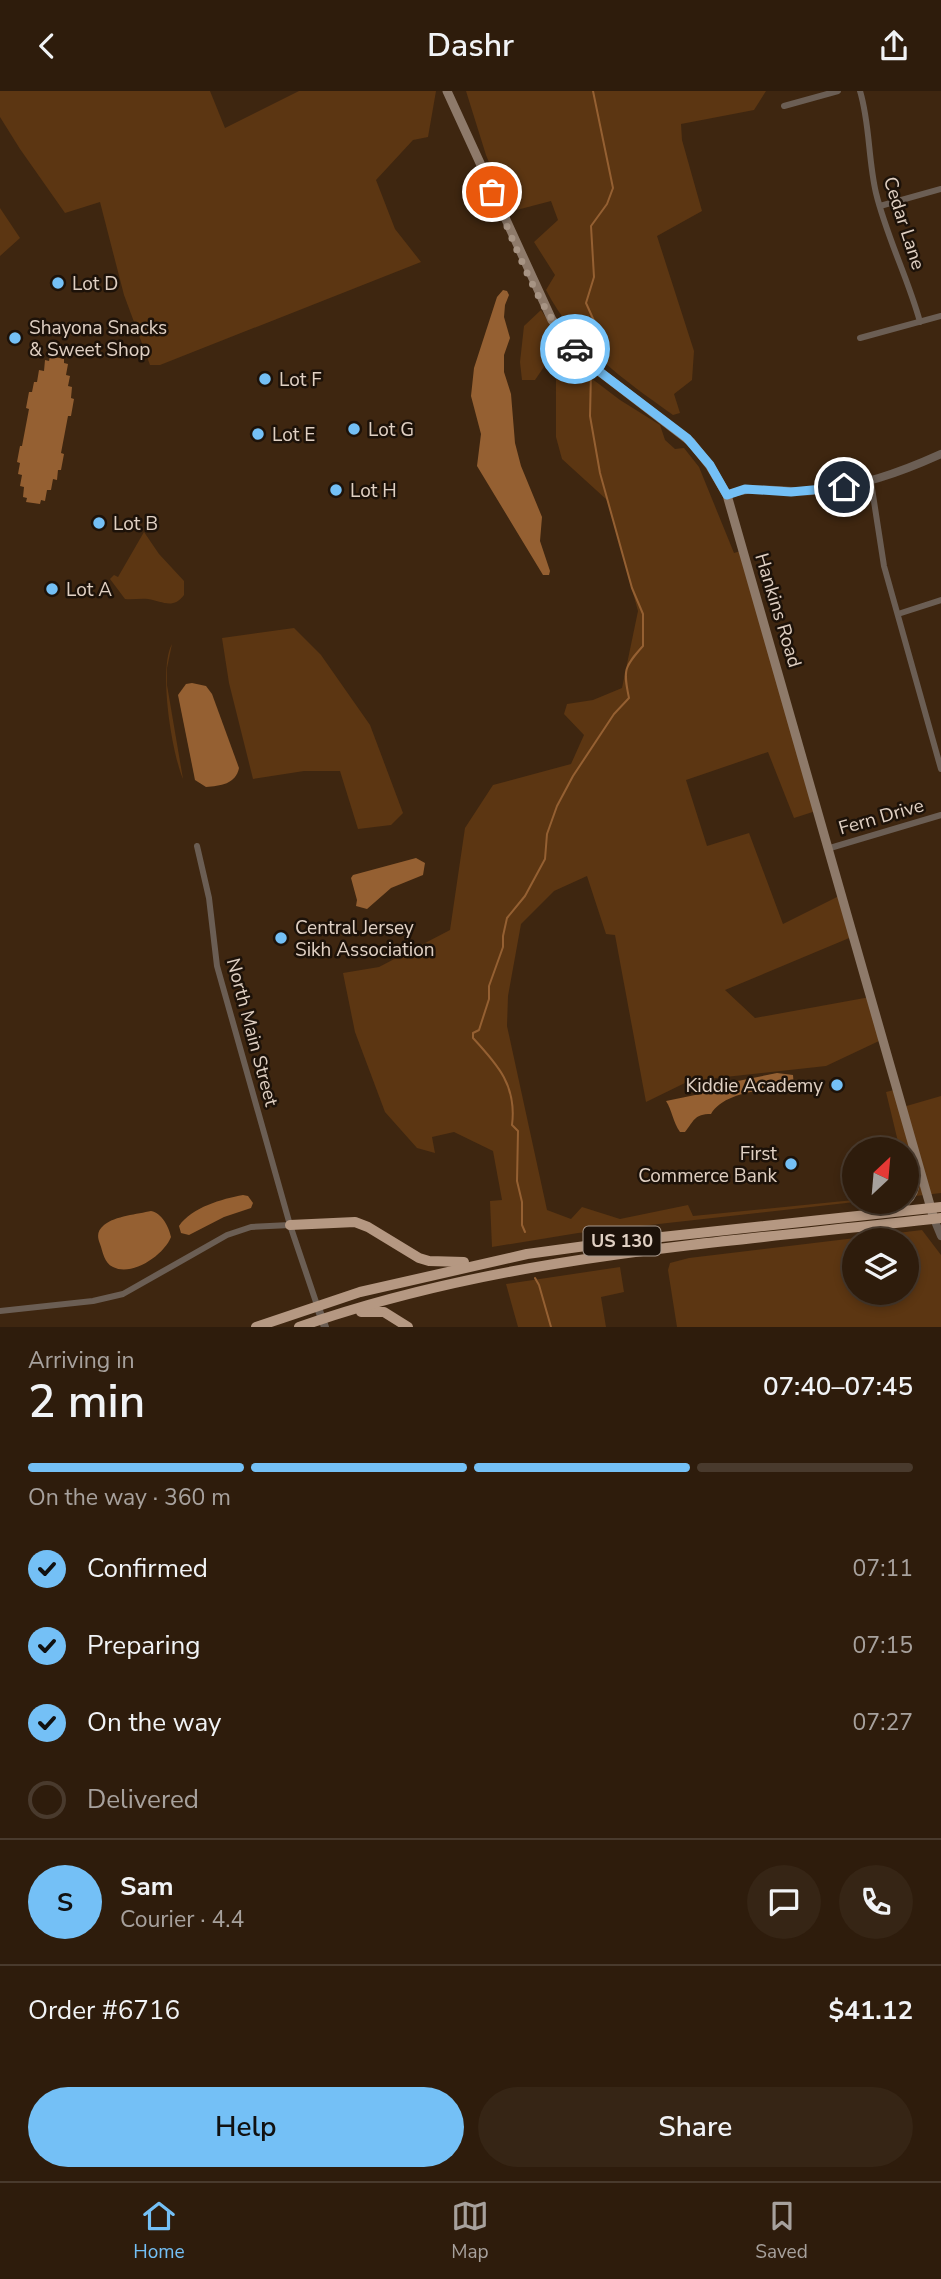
<!DOCTYPE html>
<meta charset="utf-8">
<style>
:root{--surface:#2e1c0c;--page:#362515;--text:#f1f3f6;--muted:#a7a19d;--line:#493a2d;--accent:#74c0f6}
body{margin:0;font-family:"Nunito Sans",sans-serif;background:var(--page);color:var(--text);height:100vh;display:flex;flex-direction:column;font-size:26px;white-space:nowrap}
*{box-sizing:border-box;margin:0}
p{font-size:23px;color:var(--muted)}
.icon{flex:none;width:38px;height:38px;fill:none;stroke:currentColor;stroke-width:2;stroke-linecap:round;stroke-linejoin:round}
.map{position:relative;height:1236px;overflow:hidden}
.details{display:flex;flex-direction:column;background:var(--surface);flex:1}
.details>*{flex:none}
.needle{width:46px;rotate:26deg}
.fabs{position:absolute;left:842px;top:1046px;display:grid;gap:14px}
.fabs a{display:grid;place-items:center;width:77px;height:77px;border-radius:50%;background:var(--surface);box-shadow:0 4px 10px #0003,0 0 0 2px var(--line);font-size:35px}
.pin{position:absolute;display:grid;place-items:center;width:60px;height:60px;color:#fff;margin:-30px;border:4px solid #fff;border-radius:50%;box-shadow:0 2px 7px #0007}
.courier{position:absolute;display:grid;place-items:center;width:70px;height:70px;margin:-35px;border:5px solid #74c0f6;border-radius:50%;background:#fff;color:#222;box-shadow:0 2px 9px #0007}
.overview em{font-style:normal;font-weight:600}
.overview div{display:flex;flex-direction:column-reverse}
.overview{display:flex;align-items:center;justify-content:space-between;height:119px;padding:0 28px}
h1{font-size:46px;font-weight:600;line-height:52px}
.bar{display:grid;grid-template-columns:repeat(4,1fr);gap:10px 7px;align-content:center;height:84px;padding:0 28px}
.bar i{height:9px;border-radius:5px;background:var(--line)}
.bar .selected{background:var(--accent)}
.bar p{grid-column:span 4}
.line{display:flex;align-items:center;gap:18px;padding:0 28px;border-top:2px solid var(--line)}
.line div{flex:1}
.round{display:grid;place-items:center;flex:none;width:74px;height:74px;border-radius:37px;background:var(--page)}
ol{padding:0 28px;list-style:none}
li{display:flex;align-items:center;gap:21px;height:77px}
li p{margin-inline-start:auto}
li .icon{padding:7px;border-radius:50%;background:var(--accent);color:#111;stroke-width:4}
li:last-child{color:var(--muted)}
li i{width:38px;height:38px;border:4px solid var(--line);border-radius:50%}
.cta{display:flex;gap:14px;margin-top:auto;padding:14px 28px}
.cta a{flex:1;height:80px;border-radius:42px;background:var(--accent);color:#111;font-size:28px;font-weight:600;line-height:80px;text-align:center}
.cta a+a{background:var(--page);color:var(--text)}
header{display:flex;justify-content:space-between;align-items:center;height:91px;padding:0 28px;background:var(--surface);font-size:32px;font-weight:600}
.tabs{display:flex;justify-content:space-around;align-items:center;height:98px;border-top:2px solid var(--line);background:var(--surface);font-size:19px;color:var(--muted)}
.tabs a{display:grid;justify-items:center;gap:4px}
.tabs .selected{color:var(--accent)}
.map>svg:first-child{display:block}
.green{fill:#5c3612;fill-rule:evenodd}
.water{fill:#956032}
.lines{fill:none;stroke-linecap:round;stroke-linejoin:round}
.stream{stroke:#956032;stroke-width:2}
.minor{stroke:#6b5e54;stroke-width:6}
.tertiary{stroke:#6b5e54;stroke-width:8}
.secondary{stroke:#8e7a6a;stroke-width:9}
.trunk{stroke:#b59882;stroke-width:10}
.done{stroke:#a79484;stroke-width:7;stroke-dasharray:0 12.6}
.route{stroke:#74c0f6;stroke-width:9}
.poi-dot{fill:#74c0f6;stroke:#1d1209;stroke-width:2.5}
.labels{text-anchor:middle;stroke-width:5;stroke-linejoin:round;paint-order:stroke}
.shield{fill:#1d1209;stroke:#a6978b;stroke-width:2}
.shield-label{font-size:18px;font-weight:bold;fill:#e0d0c3}
.street-label{font-size:19px;fill:#e0d0c3;stroke:#1d1209}
.poi-label{font-size:19px;fill:#e0d0c3;stroke:#1d1209;text-anchor:start}
</style>
<header><svg class="icon" aria-label="back" viewBox="0 0 24 24"><path d="M15 5l-7 7 7 7"/></svg>Dashr<svg class="icon" aria-label="share" viewBox="0 0 24 24"><path d="M12 15V3M7 8l5-5 5 5M5 13v7h14v-7"/></svg></header>
<div class="map">
<svg width="941" height="1236" viewBox="0 0 941 1236">
<rect width="100%" height="100%" fill="#3e2610"/>
<g class="green">
<path d="M0 0H210L225 37 299 0H436L428 46 413 49 376 89 395 138 421 171 160 274H150L124 204 100 111 65 122 20 58 0 26Z"/>
<path d="M466 0H766L754 19 681 33 682 49 702 120 657 145 694 260 692 289 674 303 680 322 673 324C623 288 575 255 546 199L555 184 534 151 558 129 551 110 509 121 486 64Z"/>
<path d="M0 117 20 147 0 165Z"/>
<path d="M541 219 564 255 552 264 535 289H522L520 271 524 235Z"/>
<path d="M566 268 620 309 660 334 665 349 675 358 684 357 699 376 734 462 744 459 819 719 794 727 768 661 686 689 707 755 749 742 783 833 843 803 854 845 725 899 755 927 870 906 879 950 826 975 689 990 646 1011 615 844 606 843 587 785 554 800 521 833 508 905 507 935 547 1119 571 1128 582 1116 620 1128 688 1114 693 1125 854 1109 855 1111 578 1142 492 1156 490 1110 502 1109 493 1060 454 1041 432 1046 435 1062 417 1057 385 1021 355 941 343 882 379 876 450 839 465 737 493 694 571 673 584 644 564 623 567 613 593 609 622 597 638 520 607 409 562 368 556 346V289Z"/>
<path d="M144 441 159 463 184 490V504C173 519 162 510 148 508 140 507 133 509 125 508L110 488 114 484 118 486Z"/>
<path d="M294 537 321 564 370 634 403 722 391 734 358 738 340 680H304L253 688 229 592 222 547Z"/>
<path d="M172 553 167 577V594L183 688C172 662 158 578 172 553Z"/>
<path d="M898 998 903 1016 941 1005V1102L907 1106 906 1059H900L886 1001Z"/>
<path d="M922 1139 941 1164V1236H677L668 1179 670 1172 689 1167ZM854 1150H906V1202H854Z"/>
<path d="M620 1176 624 1201 601 1206 606 1236H518L506 1193Z"/>
</g>
<g class="water">
<path d="M503 199 507 200 509 204 505 214 504 226 510 247 504 264V281L511 303 515 352 521 375 542 426 540 450 550 480 549 484H543L477 375 481 343 471 305 474 277 497 206Z"/>
<path d="M50 265 64 268V272L68 273 66 284 70 285 68 295 72 296 71 307 74 308 71 325H68L61 362 64 363 61 379H58L57 389 53 388 51 399H47L45 410 41 409 40 413 26 411 27 407 23 406 24 396 20 395 22 384 18 383 20 372 17 371 20 355H22L29 318 26 317 29 301H32L34 291H37L39 279 44 280 45 269 49 270Z"/>
<path d="M192 592 206 595 212 603 239 677C236 693 220 695 206 696L195 689 178 604 186 593Z"/>
<path d="M416 767 425 772 423 784 391 797 367 818 356 815 357 809 351 787 353 784Z"/>
<path d="M777 982 793 984 794 997 788 1001C765 996 723 1002 711 1023 694 1023 694 1030 685 1041H680C673 1031 672 1019 666 1010L700 1003 708 996Z"/>
<path d="M243 1104 248 1105 253 1112 251 1117 224 1126 189 1144 181 1142 179 1135C192 1116 222 1108 243 1104Z"/>
<path d="M151 1120C162 1122 169 1136 171 1146 164 1164 132 1186 113 1176 104 1172 103 1161 100 1153 97 1145 97 1140 104 1134 115 1125 138 1123 151 1120Z"/>
</g>
<g class="lines">
<g class="stream">
<path d="M593 0 613 97 607 113 591 135 594 186 586 212 599 241 594 270"/>
<path d="M525 1141 522 1134V1111L517 1090 518 1040 512 1034C517 995 498 974 473 947V942L479 939 489 908V895L503 856V845L507 827 525 805 545 768 547 743 557 715 573 685 614 623 629 607C623 579 624 576 643 555V523L632 497 600 382 590 325 591 281"/>
<path d="M535 1187 539 1194 551 1236"/>
</g>
<g class="minor">
<path d="M860 0C870 33 868 68 876 102 887 147 908 187 920 231"/>
<path d="M784 15 838 0"/>
<path d="M880 115 941 98"/>
<path d="M860 247 941 225"/>
<path d="M871 391 884 475 941 678"/>
<path d="M898 523 941 509"/>
<path d="M197 755 209 807 217 875 290 1134 317 1214"/>
<path d="M830 757 941 724"/>
<path d="M0 1220 93 1210 123 1203 227 1144 251 1136 290 1134"/>
</g>
<g class="tertiary">
<path d="M727 404C755 393 783 402 812 400 859 396 899 382 941 363"/>
<path d="M934 1128 941 1145"/>
<path d="M317 1214 325 1236"/>
</g>
<g class="secondary">
<path d="M447 0 552 229 587 271 691 351 710 375 727 404 934 1128"/>
<path d="M893 1119C915 1109 917 1096 916 1074"/>
</g>
<g class="trunk">
<path d="M290 1134 355 1131 368 1136 419 1167 429 1170 464 1171"/>
<path d="M361 1221H384L408 1236"/>
<path d="M256 1236 360 1201 527 1163 615 1151 941 1116"/>
<path d="M299 1236C506 1163 725 1152 941 1127"/>
</g>
</g>
<g class="lines">
<path class="done" d="M492 101C516 153 535 215 575 258"/>
<path class="route" d="M575 258 587 271 687 347 710 374 727 404 745 398 791 401 844 396"/>
</g>
<g class="poi-dot">
<circle cx="58" cy="192" r="7"/>
<circle cx="15" cy="247" r="7"/>
<circle cx="265" cy="288" r="7"/>
<circle cx="354" cy="338" r="7"/>
<circle cx="258" cy="343" r="7"/>
<circle cx="336" cy="399" r="7"/>
<circle cx="99" cy="432" r="7"/>
<circle cx="52" cy="498" r="7"/>
<circle cx="281" cy="847" r="7"/>
<circle cx="837" cy="994" r="7"/>
<circle cx="791" cy="1073" r="7"/>
</g>
<g class="labels">
<rect class="shield" x="583.5" y="1135.5" width="77" height="29" rx="5"/>
<g class="shield-label">
<text x="622" y="1156">US 130</text>
</g>
<g class="street-label">
<text transform="translate(905 132) rotate(72)" y="7">Cedar Lane</text>
<text transform="translate(779 519) rotate(73)" y="7">Hankins Road</text>
<text transform="translate(881 725) rotate(-16)" y="7">Fern Drive</text>
<text transform="translate(253 941) rotate(75)" y="7">North Main Street</text>
</g>
<g class="poi-label">
<text x="72" y="199">Lot D</text>
<text x="29" y="243">Shayona Snacks<tspan x="29" dy="22">&amp; Sweet Shop</tspan></text>
<text x="279" y="295">Lot F</text>
<text x="368" y="345">Lot G</text>
<text x="272" y="350">Lot E</text>
<text x="350" y="406">Lot H</text>
<text x="113" y="439">Lot B</text>
<text x="66" y="505">Lot A</text>
<text x="295" y="843">Central Jersey<tspan x="295" dy="22">Sikh Association</tspan></text>
<text x="823" y="1001" text-anchor="end">Kiddie Academy</text>
<text x="777" y="1069" text-anchor="end">First<tspan x="777" dy="22">Commerce Bank</tspan></text>
</g>
</g>
</svg>
<div class="fabs">
<a><svg class="needle" viewBox="-14 -14 28 28"><path d="M0-13l5 13h-10z" fill="#e53935"/><path d="M0 13l5-13h-10z" fill="#a7a19d"/></svg></a>
<a><svg class="icon" aria-label="layers" viewBox="0 0 24 24"><path d="M12 4l9 5-9 5-9-5zM3 14l9 5 9-5"/></svg></a>
</div>
<div class="pin" style="left:492px;top:101px;background:#ea580c"><svg class="icon" aria-label="bag" viewBox="0 0 24 24"><path d="M5 8h14l-1 12H6zM9 8a3 3 0 0 1 6 0"/></svg></div>
<div class="pin" style="left:844px;top:396px;background:#1f2937"><svg class="icon" aria-label="home" viewBox="0 0 24 24"><path d="M3 11l9-7 9 7M6 9v11h12V9"/></svg></div>
<div class="courier" style="left:575px;top:258px"><svg class="icon" aria-label="car" viewBox="0 0 24 24"><path d="M5 17H2v-5l4-1 3-4h7l3 4 3 1v5h-3M9 17h6M6 11h13"/><circle cx="7" cy="17" r="2"/><circle cx="17" cy="17" r="2"/></svg></div>
</div>
<section class="details">
<div class="overview"><div><h1>2 min</h1><p>Arriving in</p></div><em>07:40–07:45</em></div>
<div class="bar"><i class="selected"></i><i class="selected"></i><i class="selected"></i><i></i><p>On the way · 360 m</p></div>
<ol>
<li><svg class="icon" aria-label="check" viewBox="0 0 24 24"><path d="M5 12l5 5 9-10"/></svg>Confirmed<p>07:11</p></li>
<li><svg class="icon" aria-label="check" viewBox="0 0 24 24"><path d="M5 12l5 5 9-10"/></svg>Preparing<p>07:15</p></li>
<li><svg class="icon" aria-label="check" viewBox="0 0 24 24"><path d="M5 12l5 5 9-10"/></svg>On the way<p>07:27</p></li>
<li><i></i>Delivered</li>
</ol>
<div class="line" style="height:126px"><b class="round" style="background:var(--accent);color:#111">S</b><div><b>Sam</b><p>Courier · 4.4</p></div><a class="round"><svg class="icon" aria-label="chat" viewBox="0 0 24 24"><path d="M4 5h16v11H9l-5 4z"/></svg></a><a class="round"><svg class="icon" aria-label="phone" viewBox="0 0 24 24"><path d="M5 4h4l2 5-3 2q2 4 5 5l2-3 5 2v4C11 20 4 13 5 4z"/></svg></a></div>
<div class="line" style="height:91px"><div>Order #6716</div><b>$41.12</b></div>
<div class="cta"><a>Help</a><a>Share</a></div>
</section>
<nav class="tabs">
<a class="selected"><svg class="icon" aria-label="home" viewBox="0 0 24 24"><path d="M3 11l9-7 9 7M6 9v11h12V9"/></svg>Home</a>
<a><svg class="icon" aria-label="map" viewBox="0 0 24 24"><path d="M3 6l6-2 6 2 6-2v14l-6 2-6-2-6 2zM9 4v14M15 6v14"/></svg>Map</a>
<a><svg class="icon" aria-label="saved" viewBox="0 0 24 24"><path d="M7 4h10v16l-5-4-5 4z"/></svg>Saved</a>
</nav>
